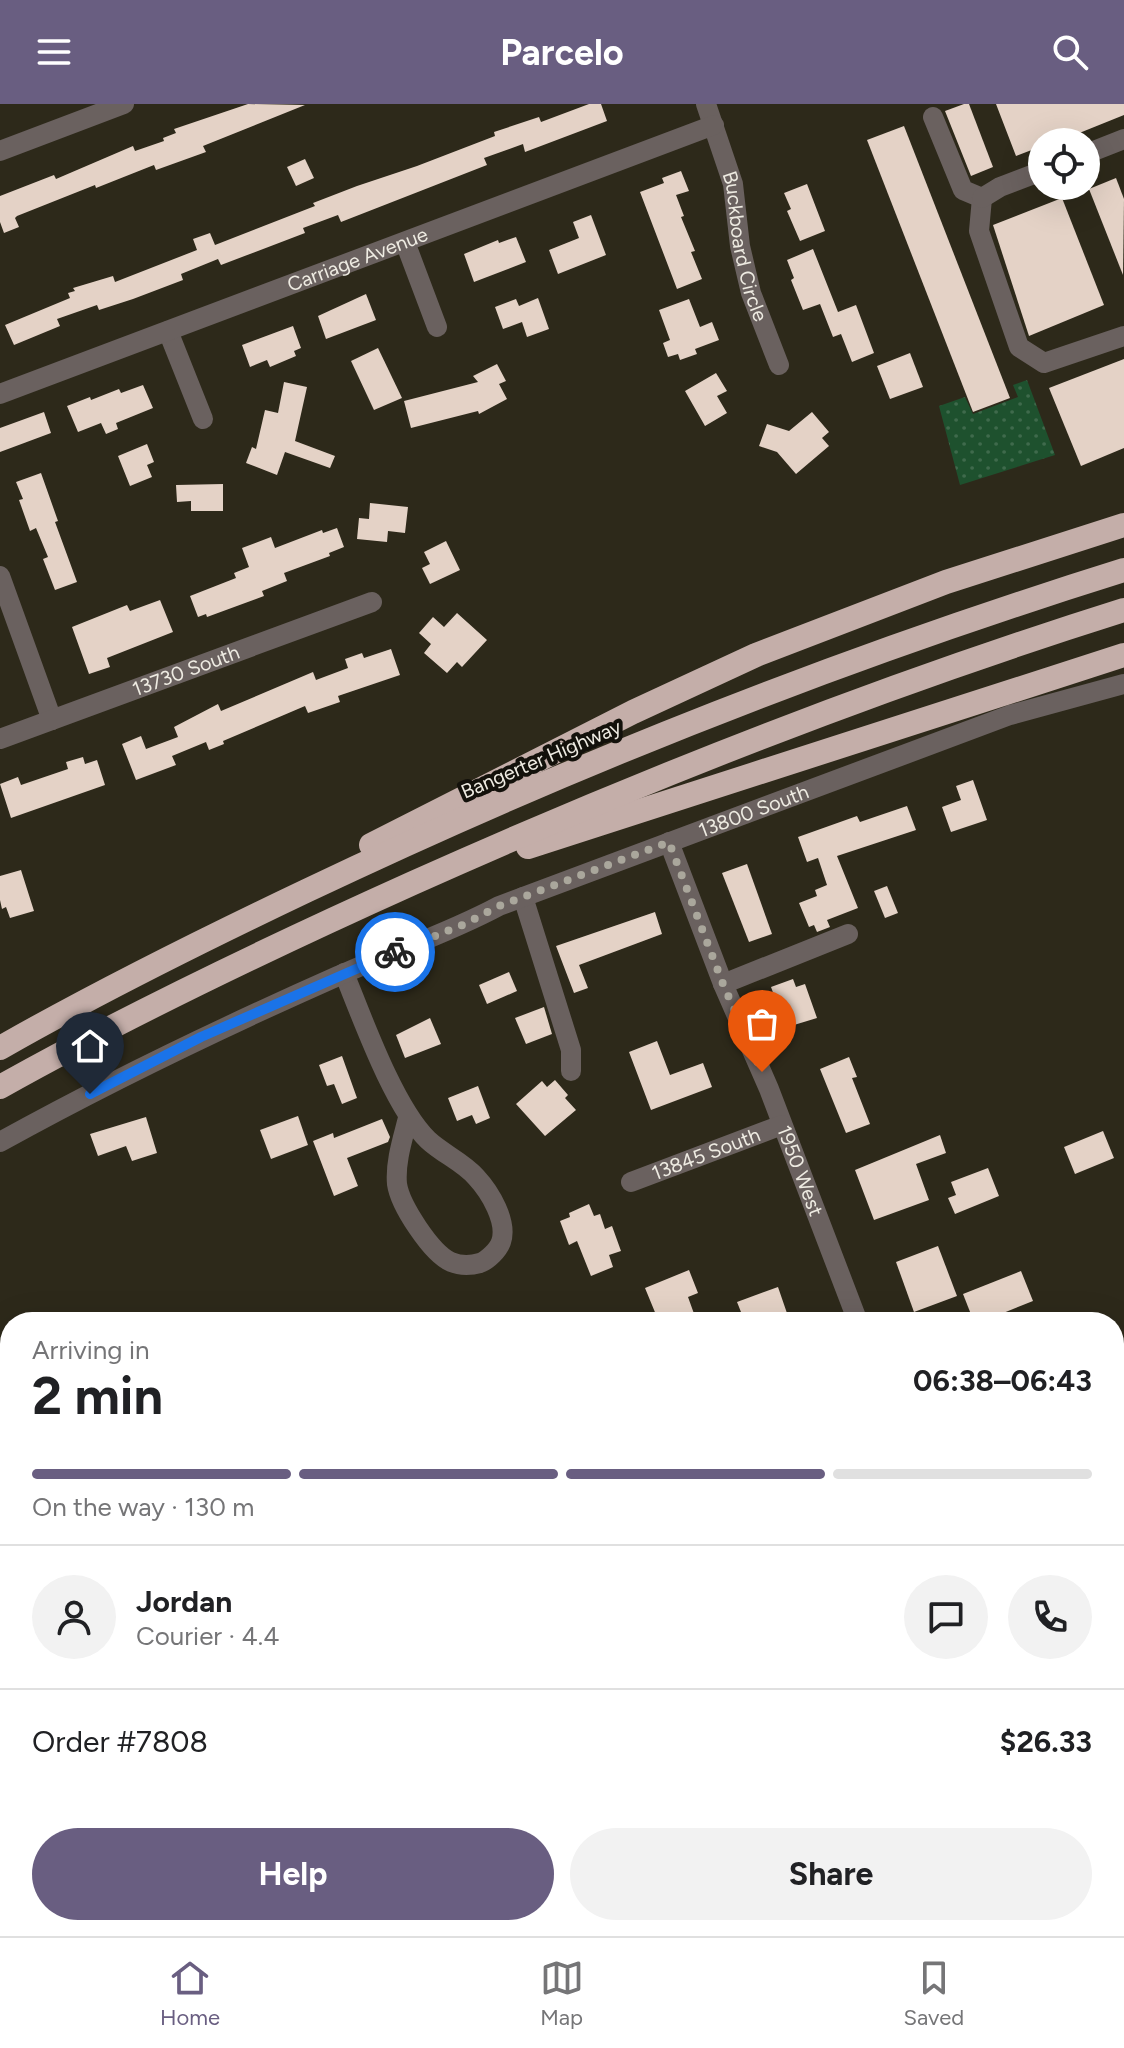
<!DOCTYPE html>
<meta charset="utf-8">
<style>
:root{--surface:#fff;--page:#f2f2f2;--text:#202124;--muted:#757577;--line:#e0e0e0;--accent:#695e81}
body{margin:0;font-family:Figtree,sans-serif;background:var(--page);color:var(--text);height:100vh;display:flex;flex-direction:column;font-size:30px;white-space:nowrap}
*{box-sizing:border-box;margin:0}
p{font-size:26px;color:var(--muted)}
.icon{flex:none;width:44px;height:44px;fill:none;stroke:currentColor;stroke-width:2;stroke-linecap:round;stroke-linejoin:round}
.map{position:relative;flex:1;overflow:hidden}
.sheet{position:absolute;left:0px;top:1208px;width:1124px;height:624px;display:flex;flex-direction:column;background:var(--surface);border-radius:32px 32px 0 0;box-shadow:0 8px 32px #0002}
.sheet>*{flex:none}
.tools{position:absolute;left:1028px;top:24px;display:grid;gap:16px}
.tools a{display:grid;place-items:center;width:72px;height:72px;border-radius:50%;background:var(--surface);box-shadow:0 8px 32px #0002;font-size:40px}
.pin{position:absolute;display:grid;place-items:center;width:68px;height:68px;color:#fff;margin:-82px -34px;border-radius:50% 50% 50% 0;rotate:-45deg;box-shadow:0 0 8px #0007}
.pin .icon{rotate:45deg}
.courier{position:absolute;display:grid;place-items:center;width:80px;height:80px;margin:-40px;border:6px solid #1a73e8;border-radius:50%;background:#fff;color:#222;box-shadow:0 2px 10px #0007}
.summary em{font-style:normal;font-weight:700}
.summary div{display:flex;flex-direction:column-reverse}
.summary{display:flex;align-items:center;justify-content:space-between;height:136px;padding:0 32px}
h1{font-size:52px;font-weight:700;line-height:60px}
.bar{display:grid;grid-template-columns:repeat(4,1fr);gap:12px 8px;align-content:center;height:96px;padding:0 32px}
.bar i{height:10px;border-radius:6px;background:var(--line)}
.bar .on{background:var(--accent)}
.bar p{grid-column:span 4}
.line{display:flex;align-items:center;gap:20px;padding:0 32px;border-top:2px solid var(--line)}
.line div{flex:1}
.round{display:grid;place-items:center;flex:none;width:84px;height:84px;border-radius:42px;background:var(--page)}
.primary-button{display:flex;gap:16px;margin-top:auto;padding:16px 32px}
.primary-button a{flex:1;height:92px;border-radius:48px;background:var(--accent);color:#fff;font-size:32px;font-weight:700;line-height:92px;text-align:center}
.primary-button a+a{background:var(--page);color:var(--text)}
header{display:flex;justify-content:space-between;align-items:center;height:104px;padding:0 32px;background:var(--accent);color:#fff;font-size:36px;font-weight:700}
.dock{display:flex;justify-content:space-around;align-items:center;height:112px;border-top:2px solid var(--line);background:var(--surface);font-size:22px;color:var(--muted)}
.dock a{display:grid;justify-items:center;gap:4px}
.dock .on{color:var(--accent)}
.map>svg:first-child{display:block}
.grass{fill:url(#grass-dots)}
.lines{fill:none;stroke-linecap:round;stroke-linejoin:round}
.stream{stroke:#3171b1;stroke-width:5}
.building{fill:#e4d2c6}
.minor{stroke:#6a615f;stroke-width:20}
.highway{stroke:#c4aea9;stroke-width:24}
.done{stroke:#aaa79c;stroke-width:8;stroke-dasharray:0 14.4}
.route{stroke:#1a73e8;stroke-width:10}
.labels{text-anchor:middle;stroke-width:8;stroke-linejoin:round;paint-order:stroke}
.street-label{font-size:20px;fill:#eeebe2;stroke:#13110b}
</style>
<header><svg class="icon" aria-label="menu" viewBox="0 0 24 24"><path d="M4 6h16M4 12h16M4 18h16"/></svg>Parcelo<svg class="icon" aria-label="search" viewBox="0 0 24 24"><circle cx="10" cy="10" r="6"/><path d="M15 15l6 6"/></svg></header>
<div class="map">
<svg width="1124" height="1832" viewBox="0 0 1124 1832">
<defs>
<pattern id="grass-dots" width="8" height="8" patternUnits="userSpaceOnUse" patternTransform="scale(2)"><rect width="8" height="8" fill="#1e512e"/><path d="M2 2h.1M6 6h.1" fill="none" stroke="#3f6a4c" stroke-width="1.8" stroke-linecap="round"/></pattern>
</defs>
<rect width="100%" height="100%" fill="#2d291a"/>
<path class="grass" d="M1027 276 1055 351 960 381 939 302 965 293 973 310 1018 293 1013 281Z"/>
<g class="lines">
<g class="stream">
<path d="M0 1334 10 1332"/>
<path d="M1114 1582 1124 1584"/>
</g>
</g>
<g class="building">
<path d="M248 0 305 1 203 42 206 48 156 66 154 61 96 84 95 81 17 112 15 114 19 123 4 129 0 118V92L54 71 56 75 133 42 135 47 164 37 163 34 176 29 174 25Z"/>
<path d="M589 0H601L607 17 525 48 523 40 484 54 487 61 341 118 338 111 303 124 305 129 221 161 218 155 181 170 183 176 133 195 99 206 97 201 57 215 60 222 14 241 5 221 70 194 68 189 75 187 73 184 113 172 115 178 197 146 193 135 210 129 215 141 315 102 313 99 357 82 417 62 495 32 494 28 539 13 541 18Z"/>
<path d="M964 0H969L993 63 971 72 945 7Z"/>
<path d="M996 0H1124V11L1057 38H1042V42L1016 52Z"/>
<path d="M904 22 1010 294 973 308 867 36Z"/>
<path d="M305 55 314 74 296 82 287 63Z"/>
<path d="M681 67 689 87 676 91 684 112 681 113 695 147 691 148 702 175 677 185 640 88 664 79 662 74Z"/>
<path d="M1116 74 1124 95 1123 171 1089 85Z"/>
<path d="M807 80 825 127 800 137 787 107 791 105 784 89Z"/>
<path d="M1062 94 1104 201 1029 232 993 121Z"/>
<path d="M591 111 606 151 558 170 549 146 579 134 573 118Z"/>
<path d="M516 133 526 158 474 178 464 150 498 136 499 139Z"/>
<path d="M813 145 838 208 856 201 874 249 852 258 841 230 833 233 820 200 803 206 791 176 794 174 787 156Z"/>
<path d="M366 190 376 216 326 235 318 212Z"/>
<path d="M538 194 549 225 527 233 522 218 503 225 495 203 516 195 519 202Z"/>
<path d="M689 195 700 223 712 218 719 236 695 245 697 250 680 256 678 250 668 253 663 239 670 236 659 206Z"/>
<path d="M293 222 301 244 294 247 296 252 270 263 267 256 250 263 242 241Z"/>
<path d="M378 244 402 294 374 306 351 257Z"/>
<path d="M910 249 923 283 890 295 877 262Z"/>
<path d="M1124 255V344L1081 362 1049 284Z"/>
<path d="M497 260 506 277 499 280 507 295 479 310 478 307 411 324 404 297 478 278 473 272Z"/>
<path d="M716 269 727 287 717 292 727 309 705 322 685 287Z"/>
<path d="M284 278 307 283 295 337 335 352 330 364 285 348 277 371 246 359 252 343 256 345 265 306 278 309Z"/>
<path d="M143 281 153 304 116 319 118 325 106 330 101 319 78 328 67 302 90 293 91 296 119 285 121 289Z"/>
<path d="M44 308 51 329 0 348V324Z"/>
<path d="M812 308 829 328 822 334 829 342 796 370 777 348 759 342 767 320 789 327Z"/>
<path d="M147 340 154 358 147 361 152 373 130 382 118 352Z"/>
<path d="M41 369 58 417 55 418 77 478 55 486 43 455 48 453 36 424 30 427 19 396 23 395 16 378Z"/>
<path d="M223 380V407H191V397L177 398 176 381Z"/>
<path d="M370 399 408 403 405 429 388 427 387 438 357 435 359 414 369 415Z"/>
<path d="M337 424 344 443 329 449 330 452 284 469 287 477 262 487 264 492 207 513 206 510 198 513 190 492 236 474 234 469 249 463 242 444 271 433 275 444 322 426 323 429Z"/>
<path d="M446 437 460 466 430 480 422 464 430 460 424 448Z"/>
<path d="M160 496 173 528 107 554 110 563 89 570 72 523 127 501 130 507Z"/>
<path d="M457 509 487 536 462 563 457 558 447 569 424 549 431 540 419 529 433 513 444 523Z"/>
<path d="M391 545 400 571 338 592 340 598 308 609 305 602 223 637 224 640 209 646 206 638 172 652 176 661 136 676 122 640 141 632 146 645 178 633 174 623 218 600 221 607 313 568 316 576 348 564 345 555 362 549 364 554Z"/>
<path d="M83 653 85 660 97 656 105 681 11 714 0 680 18 673 21 681 68 665 66 658Z"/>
<path d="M973 676 987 716 951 728 942 703 961 696 956 682Z"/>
<path d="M907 702 916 726 837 752 858 804 827 816 830 823 817 828 814 821 809 823 799 799 817 792 815 786 827 781 818 754 807 758 798 733 857 712 860 718Z"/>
<path d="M747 760 772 830 749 838 722 769Z"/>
<path d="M21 766 34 807 10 814 6 803 2 805 0 796V772Z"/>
<path d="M887 782 898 809 885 814 874 787Z"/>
<path d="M655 808 662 830 579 861 588 884 574 889 556 842Z"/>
<path d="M509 868 517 887 487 900 479 881Z"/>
<path d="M793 875 796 883 805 880 817 914 794 921 789 905 780 908 771 883Z"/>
<path d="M544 903 552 930 526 940 515 914Z"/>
<path d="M430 914 441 940 405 954 396 931Z"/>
<path d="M657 937 670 971 703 959 712 983 651 1006 629 948Z"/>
<path d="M342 952 357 994 342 1000 334 980 327 982 319 961Z"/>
<path d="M849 953 857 973 852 974 870 1020 846 1029 820 965Z"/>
<path d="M555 976 568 991 565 994 576 1006 545 1032 516 1000 542 977 547 983Z"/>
<path d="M478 982 490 1014 476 1020 472 1011 457 1017 448 994Z"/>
<path d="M298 1012 308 1041 271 1055 260 1026Z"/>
<path d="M146 1013 157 1049 132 1057 126 1042 98 1052 90 1030Z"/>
<path d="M382 1015 390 1033 388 1038 347 1054 358 1082 334 1092 313 1037 333 1029 334 1034Z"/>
<path d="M1103 1027 1114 1054 1075 1070 1064 1043Z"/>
<path d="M940 1031 946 1049 916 1060 929 1096 874 1116 855 1066Z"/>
<path d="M988 1064 999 1092 955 1110 948 1094 956 1091 951 1078Z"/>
<path d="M589 1100 594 1112 600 1110 605 1125 612 1122 621 1147 609 1151 613 1163 591 1172 577 1137 569 1141 560 1117 570 1113 569 1109Z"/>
<path d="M938 1142 957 1192 914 1208 896 1158Z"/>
<path d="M689 1166 698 1189 688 1193 697 1218H659L645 1184Z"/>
<path d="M1021 1167 1033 1197 981 1218H974L963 1190Z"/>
<path d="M778 1183 790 1218H745L737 1198Z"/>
</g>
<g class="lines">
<g class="minor">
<path id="s1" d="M706 0 733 80 740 142 751 189 779 261"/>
<path d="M933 13 963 86 982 94 979 127 1019 243 1044 259 1124 232"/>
<path d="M0 47 124 0"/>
<path d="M1086 50 1124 35"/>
<path d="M982 94 1000 83 1042 67"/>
<path d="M405 138 437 223"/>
<path d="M168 227 203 315"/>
<path id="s2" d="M0 290 714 21"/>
<path d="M0 472 52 616"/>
<path id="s3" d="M0 635 372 498"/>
<path id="s4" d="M669 738 723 880 769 985 858 1218"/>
<path d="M523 793 571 946V967"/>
<path d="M344 869C363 916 394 1003 428 1036 443 1050 463 1058 476 1073 490 1088 508 1118 501 1138 498 1146 488 1156 480 1159 469 1162 461 1162 451 1158 431 1149 400 1101 397 1080 395 1058 403 1034 408 1014"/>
<path d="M723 880 848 830"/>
<path id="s5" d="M0 1038C110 977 223 923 338 872 391 848 447 830 499 802L1010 611 1124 580"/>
<path id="s6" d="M631 1078 782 1021"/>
<path d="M1114 1303 1124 1300"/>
<path d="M576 1822 581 1832"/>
</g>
<g class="highway">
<path d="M371 741 633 608 756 551 946 478 1124 421"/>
<path d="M528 743 1124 551"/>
<path d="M0 944C100 887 203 836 306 787 571 661 845 553 1124 466"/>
<path d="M0 983C134 908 273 842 413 779 645 675 882 582 1124 506"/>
</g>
</g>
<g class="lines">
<path class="done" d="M395 848 465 820 499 802 669 738 723 880 762 968"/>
<path class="route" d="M90 990 201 933 395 848"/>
</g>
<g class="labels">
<g class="street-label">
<text dy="7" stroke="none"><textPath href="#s1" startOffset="148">Buckboard Circle</textPath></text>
<text dy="7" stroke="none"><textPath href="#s2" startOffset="382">Carriage Avenue</textPath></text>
<text dy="7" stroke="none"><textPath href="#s3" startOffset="198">13730 South</textPath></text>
<text transform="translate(541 655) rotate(-23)" y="7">Bangerter Highway</text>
<text dy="7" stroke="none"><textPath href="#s5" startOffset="824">13800 South</textPath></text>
<text dy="7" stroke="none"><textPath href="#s6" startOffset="80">13845 South</textPath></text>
<text dy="7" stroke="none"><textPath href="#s4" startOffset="354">1950 West</textPath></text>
</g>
</g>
</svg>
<div class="tools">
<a><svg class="icon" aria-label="locate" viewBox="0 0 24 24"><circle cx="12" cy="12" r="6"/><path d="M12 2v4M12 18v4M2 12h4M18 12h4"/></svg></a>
</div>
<div class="pin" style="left:762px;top:968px;background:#ea580c"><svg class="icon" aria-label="bag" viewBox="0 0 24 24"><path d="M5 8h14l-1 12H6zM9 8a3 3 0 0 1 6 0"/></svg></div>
<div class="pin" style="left:90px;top:990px;background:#1f2937"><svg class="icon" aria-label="home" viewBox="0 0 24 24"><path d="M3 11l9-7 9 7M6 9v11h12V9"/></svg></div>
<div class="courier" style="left:395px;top:848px"><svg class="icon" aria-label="bike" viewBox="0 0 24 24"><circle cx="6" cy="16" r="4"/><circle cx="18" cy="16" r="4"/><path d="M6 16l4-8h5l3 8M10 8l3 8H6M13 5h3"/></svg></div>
<section class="sheet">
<div class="summary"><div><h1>2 min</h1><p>Arriving in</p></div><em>06:38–06:43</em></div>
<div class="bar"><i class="on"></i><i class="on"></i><i class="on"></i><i></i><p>On the way · 130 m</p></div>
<div class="line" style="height:144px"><a class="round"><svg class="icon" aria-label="person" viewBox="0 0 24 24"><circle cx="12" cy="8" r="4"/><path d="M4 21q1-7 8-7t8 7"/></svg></a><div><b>Jordan</b><p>Courier · 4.4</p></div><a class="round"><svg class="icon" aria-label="chat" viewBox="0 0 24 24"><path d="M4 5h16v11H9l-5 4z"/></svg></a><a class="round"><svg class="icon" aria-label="phone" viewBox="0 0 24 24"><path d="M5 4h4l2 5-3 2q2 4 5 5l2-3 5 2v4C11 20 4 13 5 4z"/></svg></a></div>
<div class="line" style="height:104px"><div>Order #7808</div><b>$26.33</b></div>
<div class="primary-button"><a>Help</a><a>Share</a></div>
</section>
</div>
<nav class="dock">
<a class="on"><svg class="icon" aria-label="home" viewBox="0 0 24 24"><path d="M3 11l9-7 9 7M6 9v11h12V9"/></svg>Home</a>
<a><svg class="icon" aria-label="map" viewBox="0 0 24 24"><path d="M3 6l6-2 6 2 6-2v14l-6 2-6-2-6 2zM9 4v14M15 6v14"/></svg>Map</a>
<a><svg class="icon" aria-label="saved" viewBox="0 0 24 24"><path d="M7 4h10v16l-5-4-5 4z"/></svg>Saved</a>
</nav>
